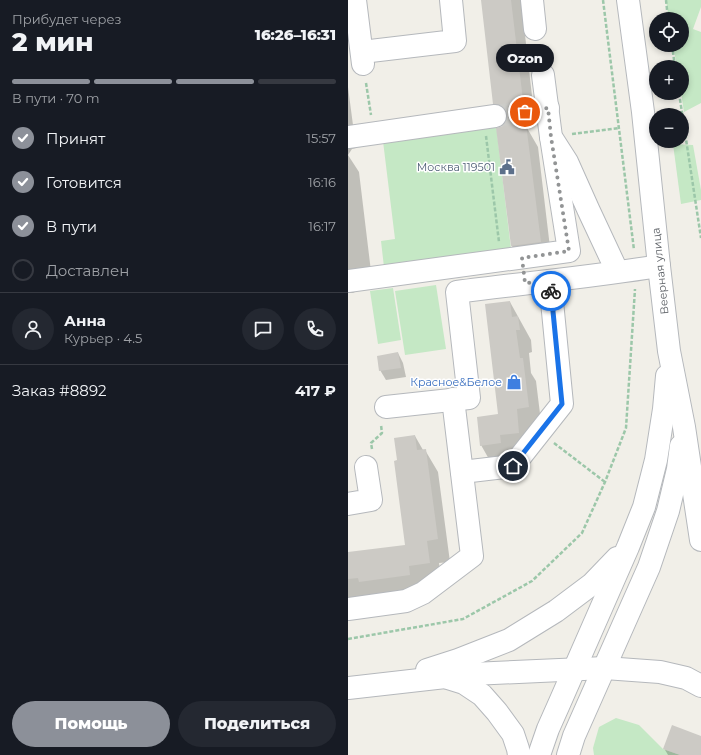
<!DOCTYPE html>
<html lang="ru">
<meta charset="utf-8">
<style>
:root{--surface:#171b24;--page:#242831;--text:#f1f3f6;--muted:#9ea1a6;--line:#363941;--accent:#8c9099}
body{margin:0;font-family:Montserrat,sans-serif;background:var(--page);color:var(--text);height:100vh;display:flex;flex-direction:column;font-size:15px;white-space:nowrap}
*{box-sizing:border-box;margin:0}
p{font-size:13px;color:var(--muted)}
.icon{flex:none;width:22px;height:22px;fill:none;stroke:currentColor;stroke-width:2;stroke-linecap:round;stroke-linejoin:round}
.map{position:relative;flex:1;overflow:hidden}
.side{display:flex;flex-direction:column;background:var(--surface);width:348px}
.side>*{flex:none}
.tools{position:absolute;left:301px;top:12px;display:grid;gap:8px}
.tools a{display:grid;place-items:center;width:40px;height:40px;border-radius:50%;background:var(--surface);box-shadow:0 2px 6px #0003;font-size:20px}
.pin{position:absolute;display:grid;place-items:center;width:34px;height:34px;color:#fff;margin:-17px;border:2px solid #fff;border-radius:50%;box-shadow:0 1px 4px #0007}
.courier{position:absolute;display:grid;place-items:center;width:40px;height:40px;margin:-20px;border:3px solid #1a73e8;border-radius:50%;background:#fff;color:#222;box-shadow:0 1px 5px #0007}
.bubble{position:absolute;height:28px;border-radius:14px;background:var(--surface);box-shadow:0 2px 6px #0003;font-size:13px;font-weight:800;line-height:28px;text-align:center}
.head em{font-style:normal;font-weight:800}
.head div{display:flex;flex-direction:column-reverse}
.head{display:flex;align-items:center;justify-content:space-between;height:68px;padding:0 12px}
h1{font-size:26px;font-weight:800;line-height:30px}
.bar{display:grid;grid-template-columns:repeat(4,1fr);gap:6px 4px;align-content:center;height:48px;padding:0 12px}
.bar i{height:5px;border-radius:3px;background:var(--line)}
.bar .current{background:var(--accent)}
.bar p{grid-column:span 4}
.line{display:flex;align-items:center;gap:10px;padding:0 12px;border-top:1px solid var(--line)}
.line div{flex:1}
.round{display:grid;place-items:center;flex:none;width:42px;height:42px;border-radius:21px;background:var(--page)}
ol{padding:0 12px;list-style:none}
li{display:flex;align-items:center;gap:12px;height:44px}
li p{margin-inline-start:auto}
li .icon{padding:4px;border-radius:50%;background:var(--accent);color:#fff;stroke-width:4}
li:last-child{color:var(--muted)}
li i{width:22px;height:22px;border:2px solid var(--line);border-radius:50%}
.cta{display:flex;gap:8px;margin-top:auto;padding:8px 12px}
.cta a{flex:1;height:46px;border-radius:24px;background:var(--accent);color:#fff;font-size:16px;font-weight:800;line-height:46px;text-align:center}
.cta a+a{background:var(--page);color:var(--text)}
main{display:flex;flex:1;min-height:0}
.map>svg:first-child{display:block}
.green{fill:#c5e8c5}
.shadow{fill:#0003}
.building{fill:#cccac5}
.lines{fill:none;stroke-linecap:round;stroke-linejoin:round}
.minor-tunnel{stroke:#ccccc8;stroke-width:22;stroke-dasharray:22 11;stroke-linecap:butt}
.minor-casing{stroke:#b5b8bc;stroke-width:24}
.path{stroke:#9cc7a9;stroke-width:2.5;stroke-dasharray:4 2;stroke-linecap:butt}
.minor{stroke:#fff;stroke-width:22}
.done{stroke:#929495;stroke-width:4;stroke-dasharray:0 7.2}
.route{stroke:#1a73e8;stroke-width:5}
.labels{text-anchor:middle;stroke-width:3;stroke-linejoin:round;paint-order:stroke}
.service-label{font-size:11px;fill:#4e5e75;stroke:#fff;text-anchor:end}
.street-label{font-size:11px;fill:#5f6368;stroke:#fff}
.shop-label{font-size:11px;fill:#366cbe;stroke:#fff;text-anchor:end}
</style>
<main>
<section class="side">
<div class="head"><div><h1>2 мин</h1><p>Прибудет через</p></div><em>16:26–16:31</em></div>
<div class="bar"><i class="current"></i><i class="current"></i><i class="current"></i><i></i><p>В пути · 70 m</p></div>
<ol>
<li><svg class="icon" aria-label="check" viewBox="0 0 24 24"><path d="M5 12l5 5 9-10"/></svg>Принят<p>15:57</p></li>
<li><svg class="icon" aria-label="check" viewBox="0 0 24 24"><path d="M5 12l5 5 9-10"/></svg>Готовится<p>16:16</p></li>
<li><svg class="icon" aria-label="check" viewBox="0 0 24 24"><path d="M5 12l5 5 9-10"/></svg>В пути<p>16:17</p></li>
<li><i></i>Доставлен</li>
</ol>
<div class="line" style="height:72px"><a class="round"><svg class="icon" aria-label="person" viewBox="0 0 24 24"><circle cx="12" cy="8" r="4"/><path d="M4 21q1-7 8-7t8 7"/></svg></a><div><b>Анна</b><p>Курьер · 4.5</p></div><a class="round"><svg class="icon" aria-label="chat" viewBox="0 0 24 24"><path d="M4 5h16v11H9l-5 4z"/></svg></a><a class="round"><svg class="icon" aria-label="phone" viewBox="0 0 24 24"><path d="M5 4h4l2 5-3 2q2 4 5 5l2-3 5 2v4C11 20 4 13 5 4z"/></svg></a></div>
<div class="line" style="height:52px"><div>Заказ #8892</div><b>417 ₽</b></div>
<div class="cta"><a>Помощь</a><a>Поделиться</a></div>
</section>
<div class="map">
<svg width="353" height="755" viewBox="0 0 353 755">
<rect width="100%" height="100%" fill="#f1efe8"/>
<g class="green">
<path d="M318 0H353V7L345 29 353 32V103L336 112 333 93H334V67H329L325 45H334V19H321Z"/>
<path d="M147 116 163 249 37 276 33 241 47 239 34 133Z"/>
<path d="M325 144 345 145 353 190V200L333 204Z"/>
<path d="M88 285 98 349 57 355 47 291Z"/>
<path d="M45 288 53 340 30 344 22 291Z"/>
<path d="M268 718 291 725 315 749 332 755H246L245 748 251 727Z"/>
</g>
<g class="shadow">
<path d="M134 0H173L187 122 181 125 179 128 190 147 204 264 176 268 164 246 149 129 156 126 158 123 146 103Z"/>
<path d="M0 87 8 148 4 149 0 155 11 172 25 288 11 290 5 293H0Z"/>
<path d="M162 302 183 340 184 352 181 353 183 373 188 381 194 430 184 455 146 468 133 445 151 415Z"/>
<path d="M50 353 55 363 58 377 38 380 32 370Z"/>
<path d="M67 436 75 450H77L90 472 102 562 91 563 94 586 0 603V553L58 546 50 461Z"/>
<path d="M353 737V755H320L316 748Z"/>
</g>
<g class="building">
<path d="M133 0H163L175 100 169 103 165 108V114L168 120 172 124H178L193 242 163 246 148 128 155 126 159 120V115L157 108 151 104H145Z"/>
<path d="M162 301 164 317 170 316 172 330H168L172 358H175L181 407 169 409 171 433 152 435 153 443 132 446 129 417 150 414 137 304Z"/>
<path d="M50 352 53 368 31 371 29 356Z"/>
<path d="M67 435 69 450 78 449 90 539 79 541 82 563 61 566 62 575 11 582 10 578 0 579V552L57 545 46 461 49 460 46 438Z"/>
<path d="M324 725 353 736V755H332L315 749Z"/>
</g>
<g class="lines">
<path class="minor-tunnel" d="M147 116 177 112"/>
<g class="minor-casing">
<g id="minor">
<path d="M7 0 15 64"/>
<path d="M184 0 187 29"/>
<path d="M280 0 295 112 311 266 321 351 336 427 353 540"/>
<path d="M14 52 107 41 103 0"/>
<path d="M195 75 203 137 219 162 240 209 269 271"/>
<path d="M177 112 200 108"/>
<path d="M0 137 147 116"/>
<path d="M0 281 221 251 203 137"/>
<path d="M38 407 121 398 109 292C176 283 244 277 311 266"/>
<path d="M114 472 165 466 214 404 202 281"/>
<path d="M0 504 23 500 18 467"/>
<path d="M0 609 58 601 75 593 124 556 105 399"/>
<path d="M79 670 110 660 161 640 208 611 244 584 269 558"/>
<path d="M100 678 116 683 134 695 149 712 165 734 170 749 171 755"/>
<path d="M0 688 124 674 257 668 312 672 338 678 353 686"/>
<path d="M191 755 200 729 212 702 280 547 296 507 308 460 316 409 319 376"/>
<path d="M220 755 226 736 301 567 320 511 330 469 333 446"/>
</g>
</g>
<g class="path">
<path d="M255 0 286 250"/>
<path d="M318 0 320 19"/>
<path d="M324 45 327 67"/>
<path d="M18 83 23 115"/>
<path d="M331 93 353 238"/>
<path d="M224 134 271 128"/>
<path d="M138 136 151 242"/>
<path d="M206 443 257 482"/>
<path d="M24 449 23 443 34 433 33 425"/>
<path d="M0 639 115 619 184 581 234 533 257 482 278 428 287 289"/>
</g>
<use href="#minor" class="minor"/>
</g>
<g class="lines">
<path class="done" d="M177 112 200 108 203 137 221 251 174 258 177 283 202 281 203 291"/>
<path class="route" d="M165 466 214 404 203 291"/>
</g>
<defs>
<g id="civic-bare" transform="scale(1.2)"><path d="M-.6-6.5H3V-4.5H.6V-3L4-1V1h2V6H-6V1h2V-1L-.6-3ZM-1.2 2.5V6h2.4V2.5Z" fill="#5c6f8a" stroke="#fff" stroke-width="2.5" paint-order="stroke"/></g>
<g id="shop-bare" transform="scale(1.2)"><path d="M-5-2.5h2.3a2.7 3.5 0 0 1 5.4 0H5L5.5 6h-11ZM-1.5-2.5h3a1.5 2.3 0 0 0-3 0Z" fill="#3f7fe0" stroke="#fff" stroke-width="2.5" paint-order="stroke"/></g>
</defs>
<g fill-rule="evenodd">
<use href="#civic-bare" x="159" y="167"/>
<use href="#shop-bare" x="166" y="382"/>
</g>
<g class="labels">
<g class="service-label">
<text x="147" y="171">Москва 119501</text>
</g>
<g class="street-label">
<text transform="translate(312 271) rotate(-96)" y="4">Веерная улица</text>
</g>
<g class="shop-label">
<text x="154" y="386">Красное&amp;Белое</text>
</g>
</g>
</svg>
<div class="tools">
<a><svg class="icon" aria-label="locate" viewBox="0 0 24 24"><circle cx="12" cy="12" r="6"/><path d="M12 2v4M12 18v4M2 12h4M18 12h4"/></svg></a>
<a>+</a>
<a>−</a>
</div>
<div class="pin" style="left:177px;top:112px;background:#ea580c"><svg class="icon" aria-label="bag" viewBox="0 0 24 24"><path d="M5 8h14l-1 12H6zM9 8a3 3 0 0 1 6 0"/></svg></div>
<div class="pin" style="left:165px;top:466px;background:#1f2937"><svg class="icon" aria-label="home" viewBox="0 0 24 24"><path d="M3 11l9-7 9 7M6 9v11h12V9"/></svg></div>
<div class="courier" style="left:203px;top:291px"><svg class="icon" aria-label="bike" viewBox="0 0 24 24"><circle cx="6" cy="16" r="4"/><circle cx="18" cy="16" r="4"/><path d="M6 16l4-8h5l3 8M10 8l3 8H6M13 5h3"/></svg></div>
<div class="bubble" style="left:148px;top:44px;width:58px">Ozon</div>
</div>
</main>
